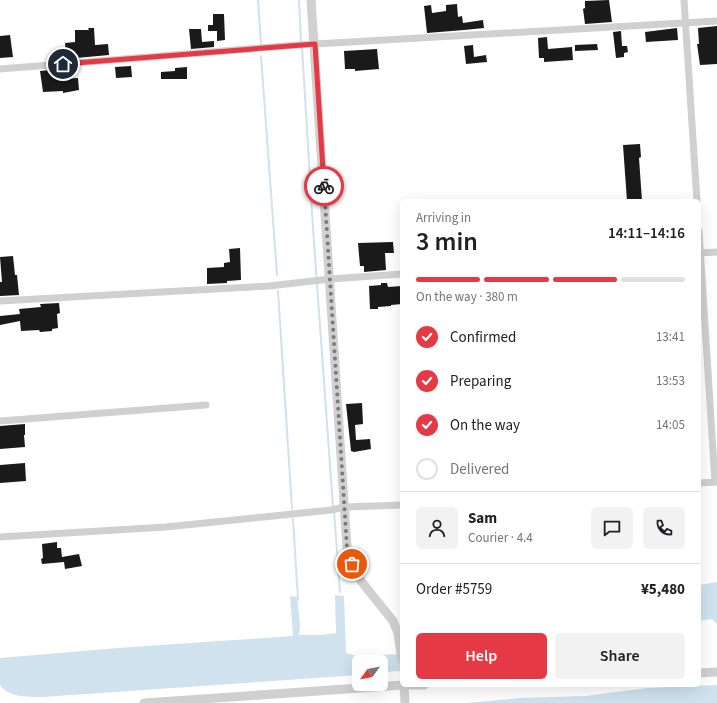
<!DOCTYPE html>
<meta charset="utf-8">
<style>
:root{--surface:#fff;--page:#f2f2f2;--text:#202124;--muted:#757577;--line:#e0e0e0;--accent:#e63946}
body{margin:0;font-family:"Source Sans 3",sans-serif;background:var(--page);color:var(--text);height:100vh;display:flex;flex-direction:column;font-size:15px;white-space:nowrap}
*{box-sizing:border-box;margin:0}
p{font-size:13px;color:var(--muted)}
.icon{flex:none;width:22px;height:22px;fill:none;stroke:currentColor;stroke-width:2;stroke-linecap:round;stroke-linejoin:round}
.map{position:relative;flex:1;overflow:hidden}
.panel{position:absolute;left:400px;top:199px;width:301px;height:488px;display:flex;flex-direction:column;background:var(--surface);border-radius:6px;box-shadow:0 4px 16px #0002}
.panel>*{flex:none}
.needle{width:26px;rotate:237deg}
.tools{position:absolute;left:352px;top:655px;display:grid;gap:8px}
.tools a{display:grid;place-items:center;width:36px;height:36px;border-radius:6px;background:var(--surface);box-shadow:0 4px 16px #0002;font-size:20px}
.pin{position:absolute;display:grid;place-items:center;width:34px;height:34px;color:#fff;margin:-17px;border:2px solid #fff;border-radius:50%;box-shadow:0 1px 4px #0007}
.courier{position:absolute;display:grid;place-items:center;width:40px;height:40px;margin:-20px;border:3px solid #e63946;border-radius:50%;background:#fff;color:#222;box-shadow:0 1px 5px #0007}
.head em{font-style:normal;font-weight:600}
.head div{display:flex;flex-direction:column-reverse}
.head{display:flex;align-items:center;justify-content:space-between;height:68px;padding:0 16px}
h1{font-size:26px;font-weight:600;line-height:30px}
.bar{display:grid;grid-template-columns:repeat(4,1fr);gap:6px 4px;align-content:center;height:48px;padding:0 16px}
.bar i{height:5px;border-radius:3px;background:var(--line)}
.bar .active{background:var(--accent)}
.bar p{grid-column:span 4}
.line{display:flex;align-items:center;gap:10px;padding:0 16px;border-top:1px solid var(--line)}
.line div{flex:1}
.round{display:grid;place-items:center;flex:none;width:42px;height:42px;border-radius:6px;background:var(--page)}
ol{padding:0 16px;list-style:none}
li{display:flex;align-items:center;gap:12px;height:44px}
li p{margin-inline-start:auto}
li .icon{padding:4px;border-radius:50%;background:var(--accent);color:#fff;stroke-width:4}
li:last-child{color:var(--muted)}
li i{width:22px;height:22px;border:2px solid var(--line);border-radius:50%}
.action{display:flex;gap:8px;margin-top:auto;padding:8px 16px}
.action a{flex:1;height:46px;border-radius:6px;background:var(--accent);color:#fff;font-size:16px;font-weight:600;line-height:46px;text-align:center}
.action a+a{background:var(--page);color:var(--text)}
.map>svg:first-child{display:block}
.water{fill:#cfe2ee}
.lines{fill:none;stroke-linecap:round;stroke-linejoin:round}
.stream{stroke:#cfe2ee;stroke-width:2}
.building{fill:#1a1a1a}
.minor{stroke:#d0d0d0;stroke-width:7}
.tertiary{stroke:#d0d0d0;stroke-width:9}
.done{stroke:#7a7a7a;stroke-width:4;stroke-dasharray:0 7.2}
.route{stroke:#e63946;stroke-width:5}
</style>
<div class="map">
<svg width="717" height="703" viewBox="0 0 717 703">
<rect width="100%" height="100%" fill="#fff"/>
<g class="water">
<path d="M717 582V624L712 619 699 621V585Z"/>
<path d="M335 595 344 596 346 653 357 656 402 654V671L381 672V662H359V675L43 697C29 697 9 698 0 685V658L118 648 293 636 290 596 297 597 300 625 299 635H322L336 633Z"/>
<path d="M717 685V703H467L520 698 585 696 648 688Z"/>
</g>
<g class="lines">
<g class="stream">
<path d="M258 0 261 44"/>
<path d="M299 0 301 42"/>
<path d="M302 47 313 228 333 507"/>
<path d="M261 56 277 275"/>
<path d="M278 291 292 509"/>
<path d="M334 511 340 592"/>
<path d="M293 519 298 600"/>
</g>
</g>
<g class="building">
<path d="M609 0 612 22 585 24 583 9 585 8V1Z"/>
<path d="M457 4 458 17 462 16 463 23 483 20 484 28 464 30 427 33 424 6 431 5 432 13 446 11V5Z"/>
<path d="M213 14H224L225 40 217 41V31H208V25H213Z"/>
<path d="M717 26V64L700 65 697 44H699L698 28Z"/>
<path d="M88 28H94L95 45 108 44 109 55 76 58V56H66L65 43 75 42V30H89Z"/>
<path d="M677 28 678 40 646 42 645 32Z"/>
<path d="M189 29H201L202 42 214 41V47L191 49Z"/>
<path d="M621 31 622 46H627L628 52 624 53V57L616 58 613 32Z"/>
<path d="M10 35 13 57 0 58V36Z"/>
<path d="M547 37 548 49 572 47 573 60 544 62V58H539L538 38Z"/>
<path d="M597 44 598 50 575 51V45Z"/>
<path d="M473 45 474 57 486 55 487 62 466 64 464 46Z"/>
<path d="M377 49 379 69 355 71V69H345L344 51Z"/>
<path d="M131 66 132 77 116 78 115 67Z"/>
<path d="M187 67V79H161V72L175 71V68Z"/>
<path d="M50 70V74L60 73V79L78 78 79 90 63 93V91L43 92 40 71Z"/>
<path d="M640 144 641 157 639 158 642 201H627L623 145Z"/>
<path d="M393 242 394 253H385L386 270 364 272V266H360L358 243Z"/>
<path d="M240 248 241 280 227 281V283L207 284V268L224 267V263L230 262 229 249Z"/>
<path d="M13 256 15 275H17L19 295 0 296V282H2L0 257Z"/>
<path d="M381 283H387L388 287 402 286V304L391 305V306L378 307V309H370L369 286 381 285Z"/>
<path d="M59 303 60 313 57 314 58 328 52 329V331L40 332 39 330 21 331 20 321 0 325V316L20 314 19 309 41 307 40 304Z"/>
<path d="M362 403 363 424 355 425 356 440 370 439 371 449 354 452 351 451 346 404Z"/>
<path d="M25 424V435H24L25 447 0 449V426Z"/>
<path d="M25 463 26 481 0 483V465Z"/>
<path d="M57 542V548H61L62 557 79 554 82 566 65 569 64 562 42 564 41 559 43 558 42 544Z"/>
</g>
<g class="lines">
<g class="minor">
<path d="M684 0 697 201"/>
<path d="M0 69 298 45 717 21"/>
<path d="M699 231 715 482"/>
<path d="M699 253 717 252"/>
<path d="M0 301 269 286 330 279 402 274"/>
<path d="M0 421 206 405"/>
<path d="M699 483 717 482"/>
<path d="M0 537 166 527 331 510 345 507 402 505"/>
</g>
<g class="tertiary">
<path d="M311 0 347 548 352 564 361 581 393 621 398 633 402 660"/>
<path d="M699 673 717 672"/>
<path d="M404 685 405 703"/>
<path d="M144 703 404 685H424"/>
</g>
</g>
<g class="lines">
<path class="done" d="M324 186 347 548 352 564"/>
<path class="route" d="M63 64 315 44 324 186"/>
</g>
</svg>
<div class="tools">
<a><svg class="needle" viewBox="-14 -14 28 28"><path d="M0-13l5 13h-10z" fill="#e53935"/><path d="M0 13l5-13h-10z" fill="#757577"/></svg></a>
</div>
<div class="pin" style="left:352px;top:564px;background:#ea580c"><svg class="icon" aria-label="bag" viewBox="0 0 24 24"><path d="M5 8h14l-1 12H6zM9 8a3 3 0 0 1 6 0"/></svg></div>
<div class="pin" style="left:63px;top:64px;background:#1f2937"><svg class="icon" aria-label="home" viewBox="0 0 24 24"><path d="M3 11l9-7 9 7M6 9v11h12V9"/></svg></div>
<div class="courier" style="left:324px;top:186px"><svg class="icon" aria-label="bike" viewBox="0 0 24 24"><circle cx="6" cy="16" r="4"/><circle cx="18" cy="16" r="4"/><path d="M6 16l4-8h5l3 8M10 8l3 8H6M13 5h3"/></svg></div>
<section class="panel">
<div class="head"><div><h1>3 min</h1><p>Arriving in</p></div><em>14:11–14:16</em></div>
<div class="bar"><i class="active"></i><i class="active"></i><i class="active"></i><i></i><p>On the way · 380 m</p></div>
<ol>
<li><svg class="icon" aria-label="check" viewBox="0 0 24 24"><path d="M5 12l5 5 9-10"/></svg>Confirmed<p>13:41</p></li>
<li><svg class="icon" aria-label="check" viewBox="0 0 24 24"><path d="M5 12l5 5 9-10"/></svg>Preparing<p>13:53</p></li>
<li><svg class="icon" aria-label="check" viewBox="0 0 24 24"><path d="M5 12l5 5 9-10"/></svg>On the way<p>14:05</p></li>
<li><i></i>Delivered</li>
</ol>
<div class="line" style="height:72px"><a class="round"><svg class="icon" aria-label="person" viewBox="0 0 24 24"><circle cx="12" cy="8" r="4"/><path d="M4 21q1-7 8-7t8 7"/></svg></a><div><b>Sam</b><p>Courier · 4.4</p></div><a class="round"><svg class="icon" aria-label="chat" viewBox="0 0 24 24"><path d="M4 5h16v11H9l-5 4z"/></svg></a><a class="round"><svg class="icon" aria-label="phone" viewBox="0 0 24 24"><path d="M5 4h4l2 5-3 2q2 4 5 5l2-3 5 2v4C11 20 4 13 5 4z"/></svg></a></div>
<div class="line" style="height:52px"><div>Order #5759</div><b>¥5,480</b></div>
<div class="action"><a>Help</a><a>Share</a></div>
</section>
</div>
